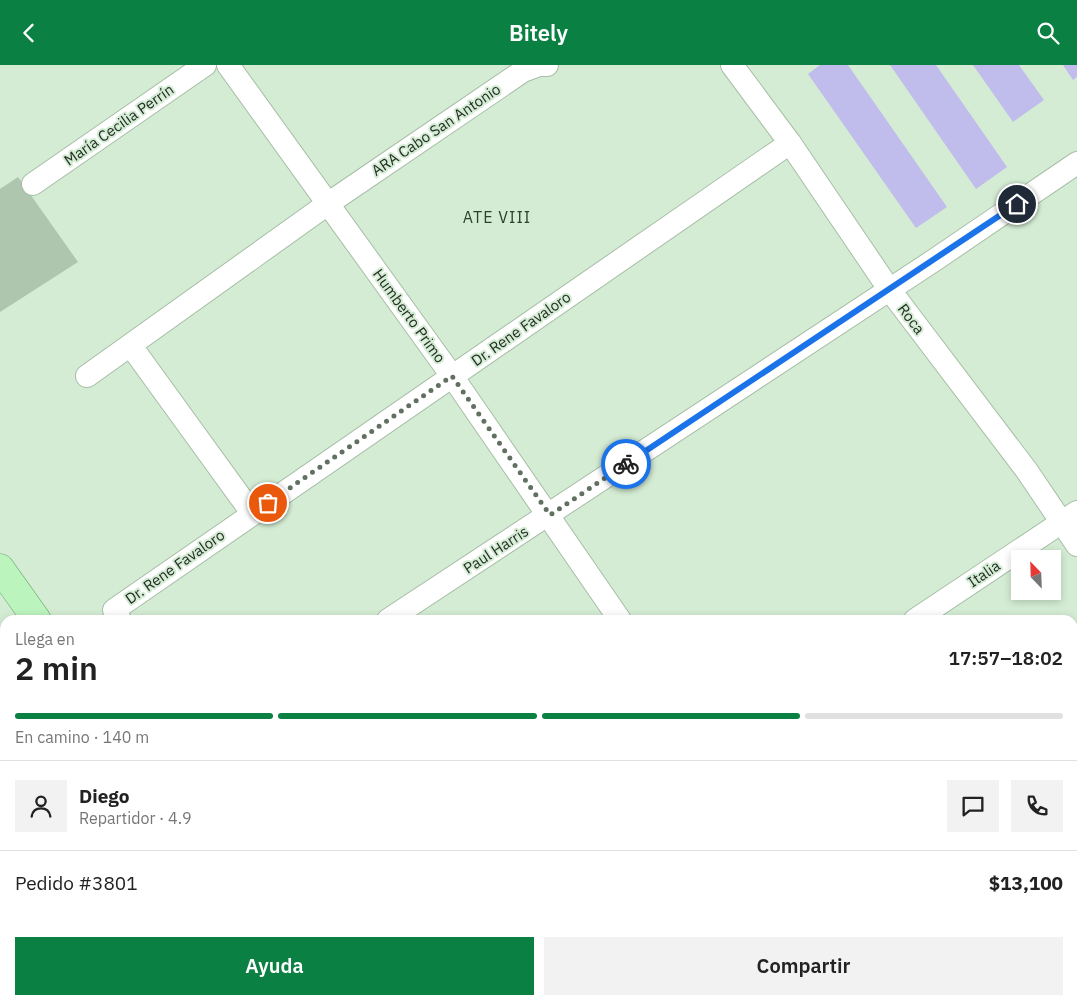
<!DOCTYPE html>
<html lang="es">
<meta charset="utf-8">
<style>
:root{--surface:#fff;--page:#f2f2f2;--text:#222;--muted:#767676;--line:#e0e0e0;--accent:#0b8043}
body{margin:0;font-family:"IBM Plex Sans",sans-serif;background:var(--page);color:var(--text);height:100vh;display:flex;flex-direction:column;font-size:19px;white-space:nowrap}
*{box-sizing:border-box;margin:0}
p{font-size:16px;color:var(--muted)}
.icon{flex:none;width:28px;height:28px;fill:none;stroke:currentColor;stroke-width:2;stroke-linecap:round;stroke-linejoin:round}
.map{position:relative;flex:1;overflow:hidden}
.side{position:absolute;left:0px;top:550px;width:1078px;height:390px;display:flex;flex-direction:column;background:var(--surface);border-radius:15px 15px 0 0;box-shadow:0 2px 8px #0003}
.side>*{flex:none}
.needle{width:32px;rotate:337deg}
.controls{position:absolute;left:1011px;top:485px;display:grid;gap:10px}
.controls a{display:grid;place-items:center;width:50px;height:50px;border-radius:0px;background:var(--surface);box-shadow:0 2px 8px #0003;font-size:25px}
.pin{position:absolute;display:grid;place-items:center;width:42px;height:42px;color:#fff;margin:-21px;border:2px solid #fff;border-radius:50%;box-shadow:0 1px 5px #0007}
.courier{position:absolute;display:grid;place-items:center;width:50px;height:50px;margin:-25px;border:4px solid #1a73e8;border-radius:50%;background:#fff;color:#222;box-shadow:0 1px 6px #0007}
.head em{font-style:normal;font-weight:600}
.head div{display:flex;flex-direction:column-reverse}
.head{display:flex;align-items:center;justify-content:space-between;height:85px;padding:0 15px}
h1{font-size:32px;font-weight:600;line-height:38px}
.bar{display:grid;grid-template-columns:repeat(4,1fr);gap:8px 5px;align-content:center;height:60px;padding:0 15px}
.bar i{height:6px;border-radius:4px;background:var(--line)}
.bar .active{background:var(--accent)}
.bar p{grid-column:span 4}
.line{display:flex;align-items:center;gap:12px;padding:0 15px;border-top:1px solid var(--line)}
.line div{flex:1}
.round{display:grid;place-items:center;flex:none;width:52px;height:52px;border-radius:0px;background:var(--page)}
.action{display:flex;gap:10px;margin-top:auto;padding:10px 15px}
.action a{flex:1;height:58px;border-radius:0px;background:var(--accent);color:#fff;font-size:20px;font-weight:600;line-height:58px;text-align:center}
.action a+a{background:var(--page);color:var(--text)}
header{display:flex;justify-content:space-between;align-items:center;height:65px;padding:0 15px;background:var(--accent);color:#fff;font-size:22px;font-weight:600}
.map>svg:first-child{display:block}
.green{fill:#aec6ae}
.building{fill:#c0bded}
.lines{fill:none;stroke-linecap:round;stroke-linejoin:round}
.minor-casing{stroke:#a7bea6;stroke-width:24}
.primary-casing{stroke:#6aa96c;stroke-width:29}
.path{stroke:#798a79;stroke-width:3;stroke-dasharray:2.5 2.5;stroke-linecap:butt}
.minor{stroke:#fff;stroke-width:22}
.primary{stroke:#bcf4be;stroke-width:28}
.done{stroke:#627062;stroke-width:5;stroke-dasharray:0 9}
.route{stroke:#1a73e8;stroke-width:6}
.labels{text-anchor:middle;stroke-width:4;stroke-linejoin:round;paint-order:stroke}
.street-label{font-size:15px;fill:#242d24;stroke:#d4ecd4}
.neighbourhood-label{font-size:16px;letter-spacing:1px;fill:#2c402d;stroke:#d4ecd4}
</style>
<header><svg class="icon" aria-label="back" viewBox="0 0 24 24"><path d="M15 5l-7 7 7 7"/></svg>Bitely<svg class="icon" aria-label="search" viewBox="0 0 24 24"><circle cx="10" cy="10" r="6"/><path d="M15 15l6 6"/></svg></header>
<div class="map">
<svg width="1077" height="940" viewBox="0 0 1077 940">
<rect width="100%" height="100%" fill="#d4ecd4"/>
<g class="green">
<path d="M18 112 78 197 0 247V124Z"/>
<path d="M0 566 5 573V653L0 646Z"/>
<path d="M202 935H257L261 940H206Z"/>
</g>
<g class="building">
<path d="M820 0H848L947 142 916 163 808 9Z"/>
<path d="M890 0H936L1007 102 976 124Z"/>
<path d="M973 0H1019L1044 35 1013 57Z"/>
<path d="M1063 0H1077V12L1073 15Z"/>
</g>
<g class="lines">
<g class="minor-casing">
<g id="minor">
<path d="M228 0 452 311 620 555"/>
<path d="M732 0 790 78 889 224 1027 406 1077 480"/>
<path d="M33 119 205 0"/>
<path d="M131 281 252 448"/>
<path d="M87 311 329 138 523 6 539 0H547"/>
<path d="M120 555 114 545 790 78"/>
<path d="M388 555 936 194 1077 98"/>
<path d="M915 555 1077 447"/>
<path d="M1072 792 1077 789"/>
<path d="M897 935 901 940"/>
<path d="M348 940 356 935"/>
<path d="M853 940 860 935"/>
</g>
</g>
<g class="primary-casing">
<g id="primary">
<path d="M0 503 37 555"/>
<path d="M304 935 308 940"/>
</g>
</g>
<g class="path">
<path d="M0 592 5 599"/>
<path d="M0 614 5 621"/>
<path d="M224 935 228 940"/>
<path d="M241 935 244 940"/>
</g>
<use href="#minor" class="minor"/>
<use href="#primary" class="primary"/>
</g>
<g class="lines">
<path class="done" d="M268 438 452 311 550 450 626 399"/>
<path class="route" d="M626 399 1017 139"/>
</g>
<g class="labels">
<g class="street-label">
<text transform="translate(119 60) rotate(-35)" y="5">María Cecilia Perrín</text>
<text transform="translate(436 65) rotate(-34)" y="5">ARA Cabo San Antonio</text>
<text transform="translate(409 251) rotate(54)" y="5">Humberto Primo</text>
<text transform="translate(911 254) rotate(53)" y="5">Roca</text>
<text transform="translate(521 264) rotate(-35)" y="5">Dr. Rene Favaloro</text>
<text transform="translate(496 485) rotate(-33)" y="5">Paul Harris</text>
<text transform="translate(175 502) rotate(-35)" y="5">Dr. Rene Favaloro</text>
<text transform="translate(984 509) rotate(-34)" y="5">Italia</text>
</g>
<g class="neighbourhood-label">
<text x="497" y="158">ATE VIII</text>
</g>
</g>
</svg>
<div class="controls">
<a><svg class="needle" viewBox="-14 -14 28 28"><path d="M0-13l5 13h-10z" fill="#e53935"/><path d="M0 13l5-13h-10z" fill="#767676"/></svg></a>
</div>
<div class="pin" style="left:268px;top:438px;background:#ea580c"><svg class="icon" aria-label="bag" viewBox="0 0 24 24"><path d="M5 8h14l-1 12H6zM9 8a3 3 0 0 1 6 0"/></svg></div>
<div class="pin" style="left:1017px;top:139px;background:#1f2937"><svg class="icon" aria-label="home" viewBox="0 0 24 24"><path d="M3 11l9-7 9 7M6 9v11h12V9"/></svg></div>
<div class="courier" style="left:626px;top:399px"><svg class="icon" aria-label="bike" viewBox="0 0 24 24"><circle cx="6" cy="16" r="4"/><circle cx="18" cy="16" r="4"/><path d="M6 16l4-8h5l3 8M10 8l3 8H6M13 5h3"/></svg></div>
<section class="side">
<div class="head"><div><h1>2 min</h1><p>Llega en</p></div><em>17:57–18:02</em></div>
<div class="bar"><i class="active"></i><i class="active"></i><i class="active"></i><i></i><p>En camino · 140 m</p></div>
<div class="line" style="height:90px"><a class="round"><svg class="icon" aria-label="person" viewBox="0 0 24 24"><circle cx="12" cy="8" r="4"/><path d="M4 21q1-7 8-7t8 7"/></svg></a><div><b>Diego</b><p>Repartidor · 4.9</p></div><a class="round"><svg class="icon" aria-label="chat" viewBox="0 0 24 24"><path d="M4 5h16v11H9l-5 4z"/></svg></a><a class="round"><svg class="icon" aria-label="phone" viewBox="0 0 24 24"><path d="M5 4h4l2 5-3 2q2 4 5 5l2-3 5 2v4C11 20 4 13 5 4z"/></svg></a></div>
<div class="line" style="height:65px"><div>Pedido #3801</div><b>$13,100</b></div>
<div class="action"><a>Ayuda</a><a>Compartir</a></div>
</section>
</div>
